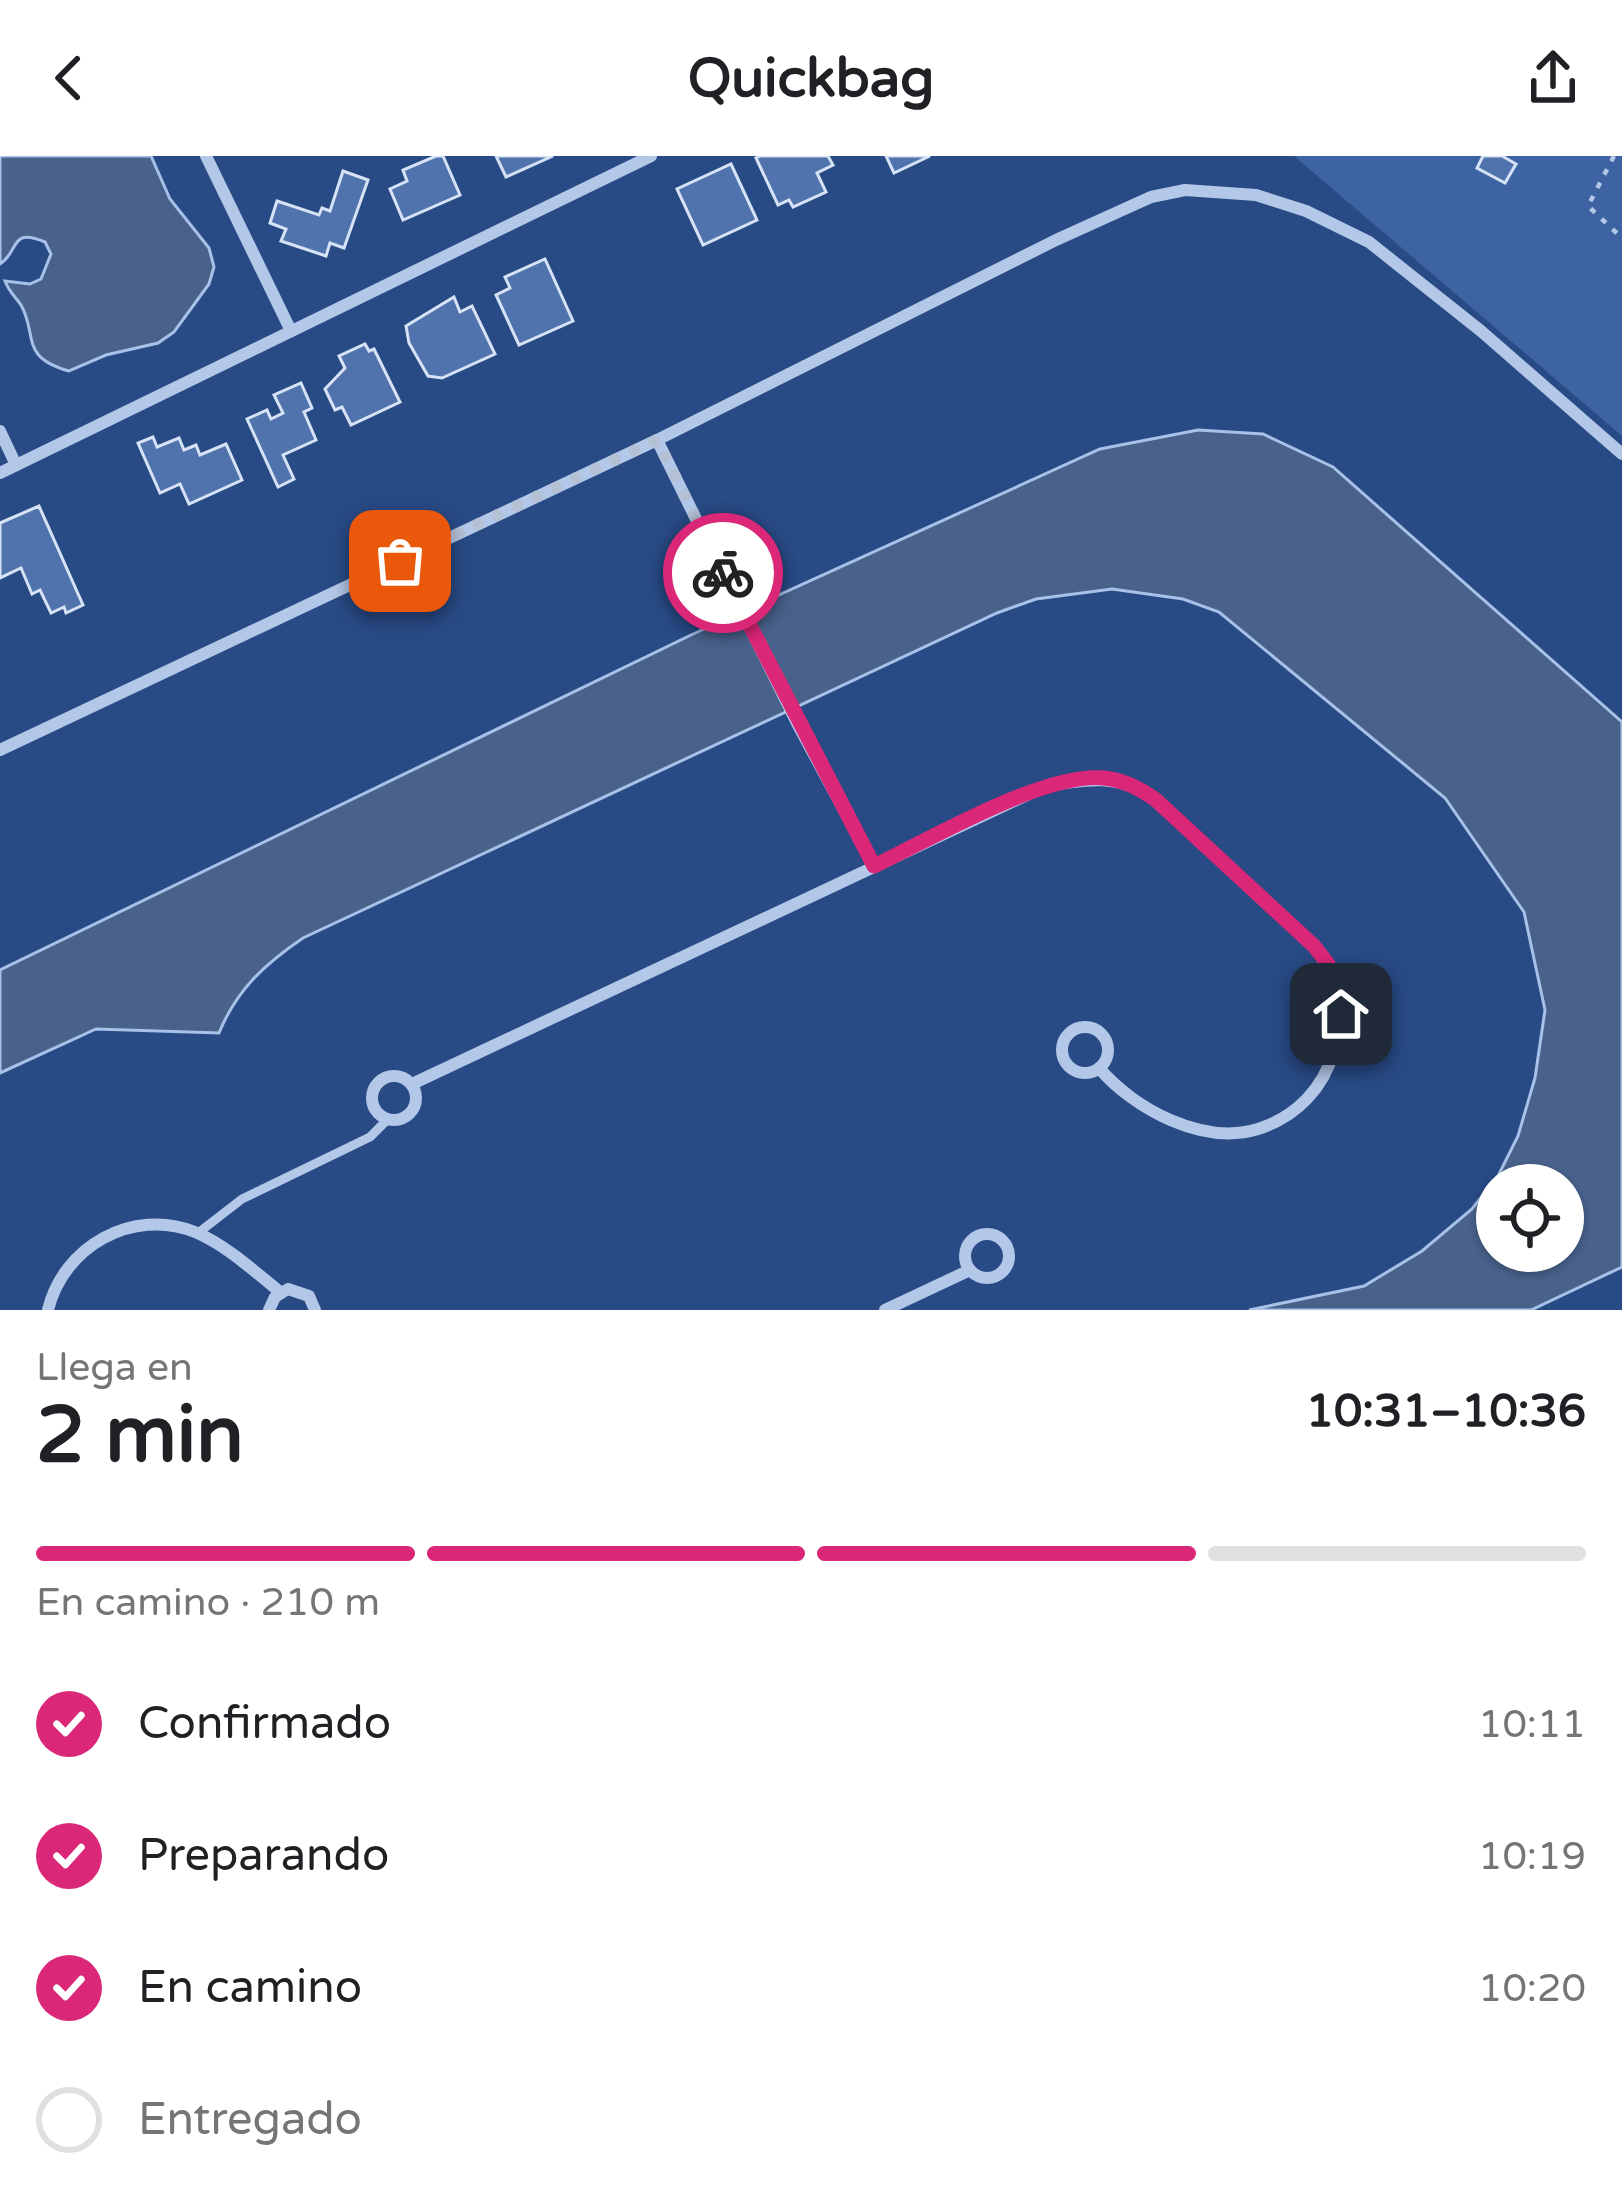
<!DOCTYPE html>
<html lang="es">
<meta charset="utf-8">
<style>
:root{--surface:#fff;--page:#f2f2f2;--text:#202124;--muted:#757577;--line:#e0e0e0;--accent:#db2777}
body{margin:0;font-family:"Varela Round",sans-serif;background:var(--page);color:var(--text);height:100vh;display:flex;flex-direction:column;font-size:45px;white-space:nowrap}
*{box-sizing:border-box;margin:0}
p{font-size:39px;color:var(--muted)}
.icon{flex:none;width:66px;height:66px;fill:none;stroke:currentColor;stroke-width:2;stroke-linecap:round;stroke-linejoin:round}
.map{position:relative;height:1154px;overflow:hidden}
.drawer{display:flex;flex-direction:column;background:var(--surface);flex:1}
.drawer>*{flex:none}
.fabs{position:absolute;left:1476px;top:1008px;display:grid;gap:24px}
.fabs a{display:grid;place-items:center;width:108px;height:108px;border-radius:50%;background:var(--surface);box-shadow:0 3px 9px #0004;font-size:60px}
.pin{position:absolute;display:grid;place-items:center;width:102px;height:102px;color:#fff;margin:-51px;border-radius:24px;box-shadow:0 6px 18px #0006}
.courier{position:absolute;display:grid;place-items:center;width:120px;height:120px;margin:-60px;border:9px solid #db2777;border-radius:50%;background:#fff;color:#222;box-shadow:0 3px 15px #0007}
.headline em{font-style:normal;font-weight:700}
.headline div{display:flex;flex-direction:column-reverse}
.headline{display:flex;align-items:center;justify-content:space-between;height:204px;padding:0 36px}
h1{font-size:78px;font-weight:700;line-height:90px}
.bar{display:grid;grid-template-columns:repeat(4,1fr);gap:18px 12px;align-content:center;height:144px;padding:0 36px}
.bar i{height:15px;border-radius:9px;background:var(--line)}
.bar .current{background:var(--accent)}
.bar p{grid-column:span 4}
ol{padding:0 36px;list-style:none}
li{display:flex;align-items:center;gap:36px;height:132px}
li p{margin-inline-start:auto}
li .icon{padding:12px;border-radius:50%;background:var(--accent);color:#fff;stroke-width:4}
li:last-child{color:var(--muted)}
li i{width:66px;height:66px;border:6px solid var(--line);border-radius:50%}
header{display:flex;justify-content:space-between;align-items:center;height:156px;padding:0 36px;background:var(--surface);font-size:54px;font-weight:700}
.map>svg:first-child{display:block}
.green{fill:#3d63a2}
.water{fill:#49628c;stroke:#a7c1e8;stroke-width:3;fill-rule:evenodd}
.building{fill:#5073ad;stroke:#d6e2f6;stroke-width:3}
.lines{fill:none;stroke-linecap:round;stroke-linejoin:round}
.path{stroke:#b3c7e8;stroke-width:4.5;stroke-dasharray:6 9;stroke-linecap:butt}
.lane{stroke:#b3c7e8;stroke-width:9}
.street{stroke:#b3c7e8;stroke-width:12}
.done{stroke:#b4c0d4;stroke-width:12;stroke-dasharray:0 21.6}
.route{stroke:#db2777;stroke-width:15}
</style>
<header><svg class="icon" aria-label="back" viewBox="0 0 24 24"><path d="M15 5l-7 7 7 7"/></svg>Quickbag<svg class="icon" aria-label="share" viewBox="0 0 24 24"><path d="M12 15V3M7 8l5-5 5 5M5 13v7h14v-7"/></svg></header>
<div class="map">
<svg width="1622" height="1154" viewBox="0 0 1622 1154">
<rect width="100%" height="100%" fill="#284a85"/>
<path class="green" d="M1294 0H1622V280Z"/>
<g class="water">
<path d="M0 0H151L170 43 209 92 214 111 209 128 174 176 158 187 106 199 69 215C19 201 38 179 21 149 15 140 9 136 5 125L30 128 41 123 51 98 45 86C9 71 20 95 0 108Z"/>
<path d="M1198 274 1263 278 1333 311 1622 566V1111L1531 1154H1249L1364 1130 1422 1095 1472 1053 1498 1020 1518 980 1535 922 1545 854 1524 756 1445 642 1219 456 1183 443 1112 433 1036 443 997 457 303 782C265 808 237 833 219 877L96 873 0 917V814L691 479 1100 293ZM1497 1029H1563V1095H1497Z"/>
</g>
<g class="building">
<path d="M436 0H443L460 39 403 64 390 33 407 25 403 14Z"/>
<path d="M496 0H553L506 21Z"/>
<path d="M760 0H828L833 9 817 17 826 36 793 51 789 44 778 49 756 2Z"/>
<path d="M886 0H930L894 17Z"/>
<path d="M1483 0H1502L1516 8 1505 27 1477 12Z"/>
<path d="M731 8 757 64 703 89 677 33Z"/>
<path d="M343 15 368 24 344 92 330 87 326 100 281 85 286 73 270 67 277 45 319 59 322 52 330 55Z"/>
<path d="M545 103 573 165 519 189 496 139 510 132 505 121Z"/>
<path d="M454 141 460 156 472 150 495 198 442 222 428 220 409 187 406 170Z"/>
<path d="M365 188 369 195 374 193 400 246 351 269 342 251 335 254 325 233 345 212 339 200Z"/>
<path d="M301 227 312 252 304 256 316 284 283 299 294 323 278 331 247 263 267 254 271 263 283 257 274 239Z"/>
<path d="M153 281 157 291 179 282 184 294 196 289 200 299 226 288 242 324 189 348 180 328 160 337 138 287Z"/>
<path d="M39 350 83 449 66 457 64 451 51 457 40 434 32 438 21 412 0 422V367Z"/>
</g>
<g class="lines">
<path class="path" d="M1614 0 1588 50 1622 82"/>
<path class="lane" d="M198 1077 242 1043 370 981 388 963"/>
<g class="street">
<path d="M206 0 291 175"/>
<path d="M0 275 16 309"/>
<path d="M657 284 798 569 874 710"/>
<path d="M0 317 651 0"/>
<path d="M0 594 657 284 1056 84 1151 41 1185 34 1256 39 1306 55 1369 86 1481 175 1622 298"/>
<circle cx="1085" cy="894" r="23"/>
<circle cx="394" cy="942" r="22"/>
<path d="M412 928 1044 631C1087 622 1120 618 1157 644L1314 790C1361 853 1338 948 1258 973 1203 990 1134 953 1099 912"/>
<circle cx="987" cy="1100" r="22"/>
<path d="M48 1154C63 1091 132 1051 195 1076 226 1089 254 1115 280 1136"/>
<path d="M269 1154 275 1141 288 1133 309 1140 315 1154"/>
<path d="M885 1154 970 1114"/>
</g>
</g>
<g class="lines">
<path class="done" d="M400 405 657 284 723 417"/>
<path class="route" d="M723 417 874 710C931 683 1044 616 1104 622 1124 624 1141 633 1156 644L1314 790 1328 808 1341 858"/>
</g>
</svg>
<div class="fabs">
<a><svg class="icon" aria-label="locate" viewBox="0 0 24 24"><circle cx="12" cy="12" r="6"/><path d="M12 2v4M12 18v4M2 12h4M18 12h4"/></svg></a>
</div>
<div class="pin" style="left:400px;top:405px;background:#ea580c"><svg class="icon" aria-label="bag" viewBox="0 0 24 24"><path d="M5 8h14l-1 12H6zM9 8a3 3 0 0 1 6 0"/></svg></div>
<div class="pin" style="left:1341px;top:858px;background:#1f2937"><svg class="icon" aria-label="home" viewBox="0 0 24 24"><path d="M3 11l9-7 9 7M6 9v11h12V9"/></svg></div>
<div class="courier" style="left:723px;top:417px"><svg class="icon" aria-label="bike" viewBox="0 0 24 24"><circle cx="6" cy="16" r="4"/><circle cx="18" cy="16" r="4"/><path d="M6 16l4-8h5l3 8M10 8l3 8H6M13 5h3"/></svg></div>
</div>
<section class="drawer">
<div class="headline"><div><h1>2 min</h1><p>Llega en</p></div><em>10:31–10:36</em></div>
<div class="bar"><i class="current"></i><i class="current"></i><i class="current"></i><i></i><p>En camino · 210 m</p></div>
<ol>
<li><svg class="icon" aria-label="check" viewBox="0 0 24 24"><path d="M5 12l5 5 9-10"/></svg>Confirmado<p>10:11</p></li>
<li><svg class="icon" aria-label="check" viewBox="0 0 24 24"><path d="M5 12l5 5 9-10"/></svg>Preparando<p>10:19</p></li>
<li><svg class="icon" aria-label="check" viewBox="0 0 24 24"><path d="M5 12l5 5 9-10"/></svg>En camino<p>10:20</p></li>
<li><i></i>Entregado</li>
</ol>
</section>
